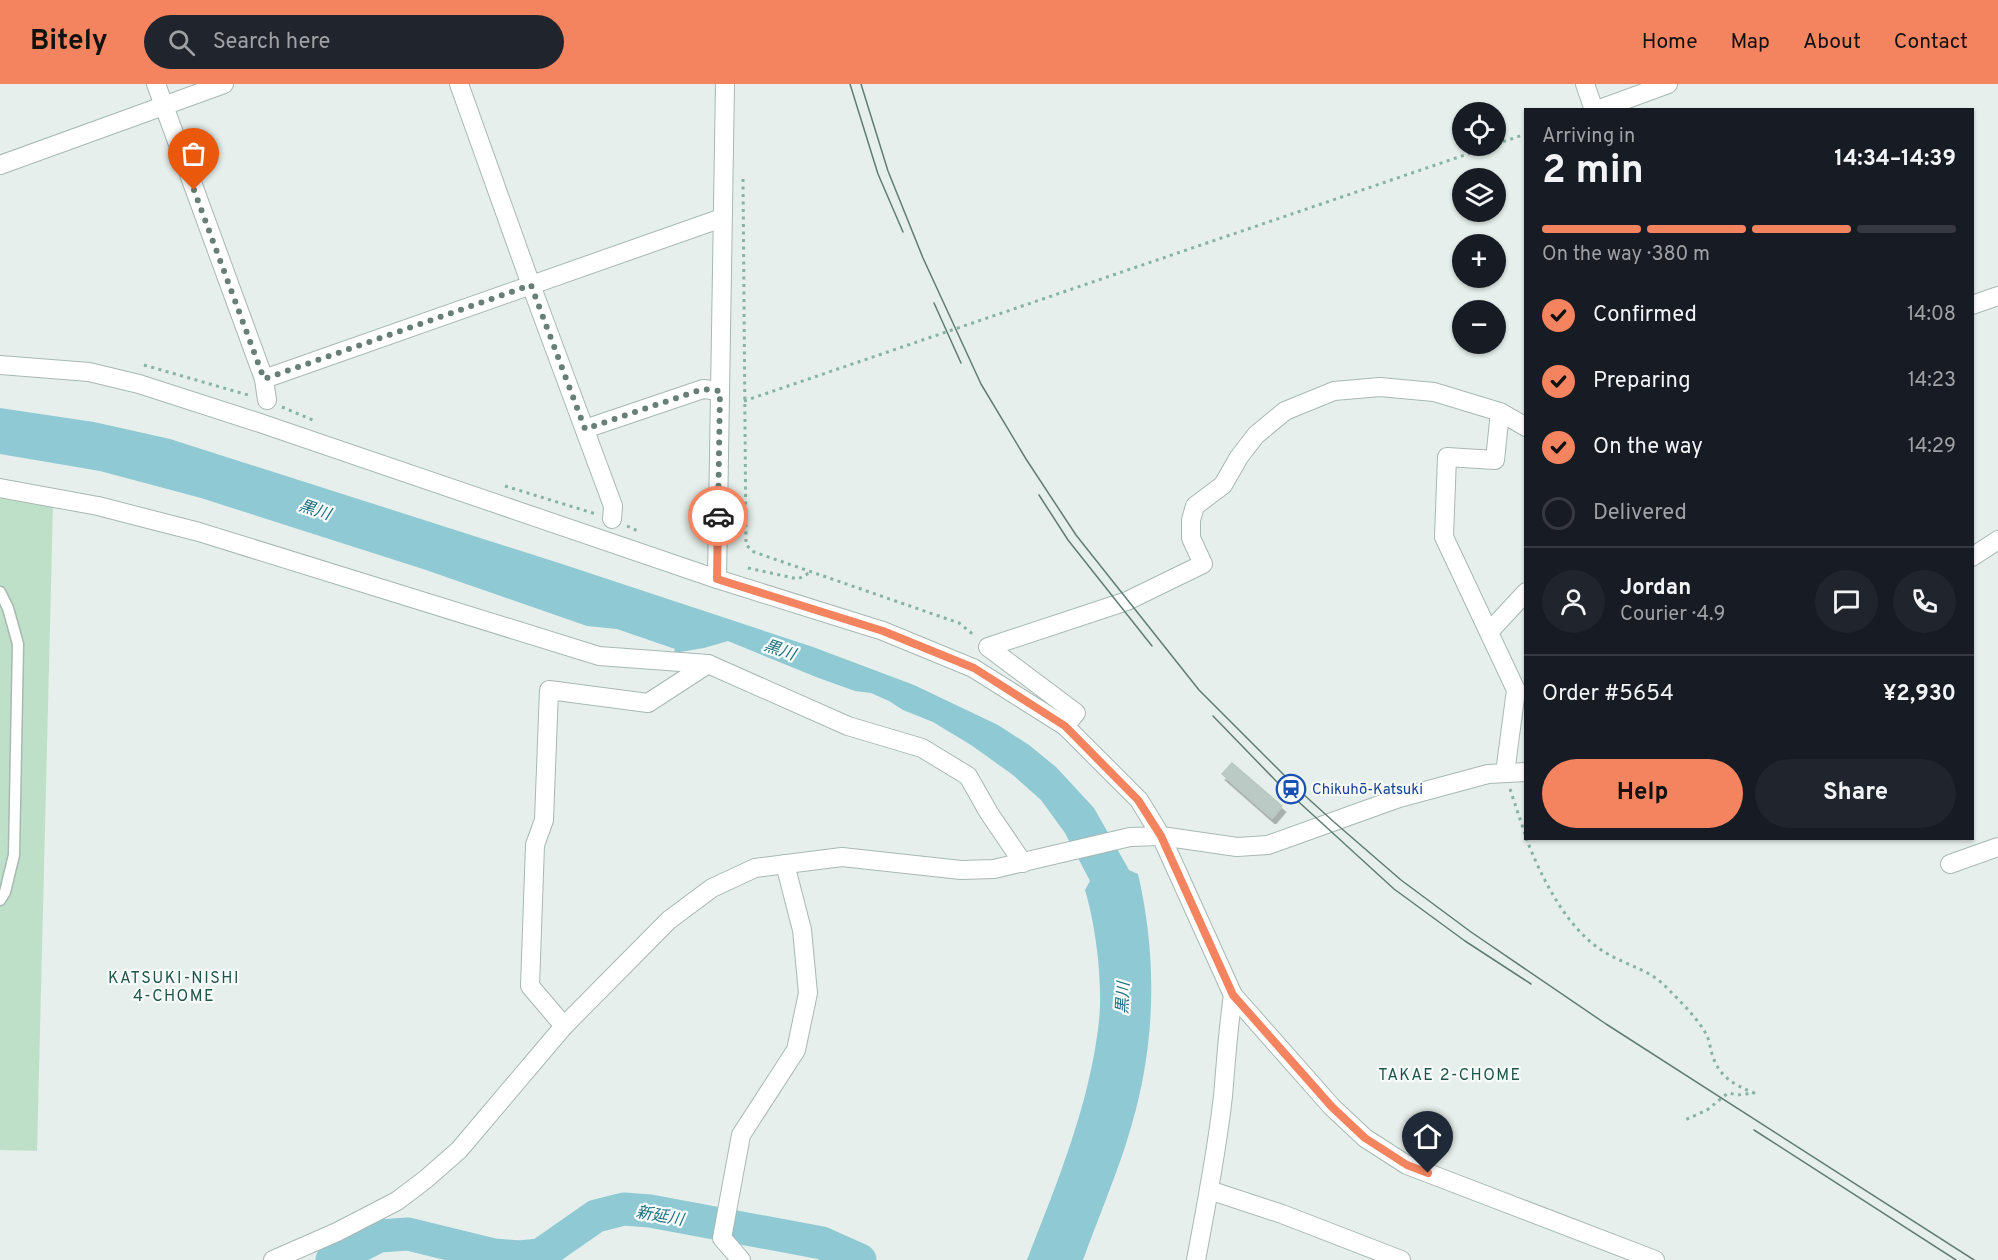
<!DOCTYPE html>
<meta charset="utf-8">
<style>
:root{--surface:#171b24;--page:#20242c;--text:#f1f3f6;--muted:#9ea1a6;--line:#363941;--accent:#f4845f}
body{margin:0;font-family:Overpass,"Noto Sans JP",sans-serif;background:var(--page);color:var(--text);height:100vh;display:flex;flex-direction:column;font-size:22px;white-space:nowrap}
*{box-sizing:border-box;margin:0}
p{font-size:20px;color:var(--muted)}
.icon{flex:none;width:33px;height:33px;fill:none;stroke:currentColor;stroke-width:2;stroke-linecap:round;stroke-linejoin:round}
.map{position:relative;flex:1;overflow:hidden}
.side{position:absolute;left:1524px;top:24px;width:450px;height:732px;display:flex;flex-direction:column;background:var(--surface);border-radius:0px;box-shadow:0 2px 4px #0004}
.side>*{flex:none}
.controls{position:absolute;left:1452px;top:18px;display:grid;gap:12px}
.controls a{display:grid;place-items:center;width:54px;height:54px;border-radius:50%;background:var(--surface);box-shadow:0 2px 4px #0004;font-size:30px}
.pin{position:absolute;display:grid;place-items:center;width:51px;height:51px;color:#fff;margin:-62px -26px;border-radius:50% 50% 50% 0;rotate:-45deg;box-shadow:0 0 6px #0007}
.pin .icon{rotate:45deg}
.courier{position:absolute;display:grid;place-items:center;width:60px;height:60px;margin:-30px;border:4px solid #f4845f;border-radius:50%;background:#fff;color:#222;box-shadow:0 2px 8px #0007}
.overview em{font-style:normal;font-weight:700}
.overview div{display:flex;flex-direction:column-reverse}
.overview{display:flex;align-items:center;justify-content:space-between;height:102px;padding:0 18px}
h1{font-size:39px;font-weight:700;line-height:45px}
.bar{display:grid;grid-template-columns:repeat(4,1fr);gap:9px 6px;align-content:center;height:72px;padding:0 18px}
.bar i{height:8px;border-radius:4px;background:var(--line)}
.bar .current{background:var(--accent)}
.bar p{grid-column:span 4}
.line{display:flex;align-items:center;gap:15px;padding:0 18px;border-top:2px solid var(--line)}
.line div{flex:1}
.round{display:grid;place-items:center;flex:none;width:63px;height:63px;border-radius:32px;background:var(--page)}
ol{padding:0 18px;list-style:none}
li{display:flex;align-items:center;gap:18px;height:66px}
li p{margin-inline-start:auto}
li .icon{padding:6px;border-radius:50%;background:var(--accent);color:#111;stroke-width:4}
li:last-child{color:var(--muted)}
li i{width:33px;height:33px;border:3px solid var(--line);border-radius:50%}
.action{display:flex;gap:12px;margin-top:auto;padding:12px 18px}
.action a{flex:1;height:69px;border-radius:36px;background:var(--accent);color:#111;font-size:24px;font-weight:700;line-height:69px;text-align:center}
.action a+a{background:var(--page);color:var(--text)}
header{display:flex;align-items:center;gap:36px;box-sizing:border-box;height:84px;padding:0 30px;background:var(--accent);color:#111}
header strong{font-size:28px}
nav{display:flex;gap:33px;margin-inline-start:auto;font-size:21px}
.search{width:420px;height:54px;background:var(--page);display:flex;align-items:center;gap:15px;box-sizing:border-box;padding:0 21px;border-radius:33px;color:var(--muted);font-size:22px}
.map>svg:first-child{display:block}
.green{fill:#bfe0c8}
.water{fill:#8ec9d4}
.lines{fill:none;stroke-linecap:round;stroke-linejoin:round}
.river{stroke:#8ec9d4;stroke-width:33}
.building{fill:#bbcac4;stroke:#b8c9c2;stroke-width:1.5;filter:url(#shadow)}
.service-casing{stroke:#a8b8b2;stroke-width:13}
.minor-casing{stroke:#a8b8b2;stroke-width:20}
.tertiary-casing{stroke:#a8b8b2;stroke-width:20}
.path{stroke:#86b3a5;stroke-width:3;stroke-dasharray:3 4.5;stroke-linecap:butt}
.service{stroke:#fff;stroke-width:10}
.minor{stroke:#fff;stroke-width:18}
.tertiary{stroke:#fff;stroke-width:18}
.tram{stroke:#5f7d75;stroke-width:1.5}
.done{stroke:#687f78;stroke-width:6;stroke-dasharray:0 10.8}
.route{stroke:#f4845f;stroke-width:8}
.labels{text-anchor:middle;stroke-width:4.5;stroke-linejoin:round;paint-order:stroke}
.transit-label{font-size:15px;fill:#164399;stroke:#f7fbf9;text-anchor:start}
.water-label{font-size:16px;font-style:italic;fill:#1c6f80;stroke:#f7fbf9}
.neighbourhood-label{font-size:16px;letter-spacing:1.5px;fill:#1f5548;stroke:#f7fbf9}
</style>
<header>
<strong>Bitely</strong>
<div class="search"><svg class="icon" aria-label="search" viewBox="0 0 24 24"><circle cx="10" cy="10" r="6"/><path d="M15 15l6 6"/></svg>Search here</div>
<nav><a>Home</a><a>Map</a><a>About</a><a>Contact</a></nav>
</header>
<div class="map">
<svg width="1998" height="1176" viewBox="0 0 1998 1176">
<defs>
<filter id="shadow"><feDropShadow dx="3.5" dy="6" stdDeviation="0" flood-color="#0004"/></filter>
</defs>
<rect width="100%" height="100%" fill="#e6efeb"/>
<path class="green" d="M0 413 53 421 37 1067 0 1066Z"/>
<path class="water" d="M0 324 94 338 170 355 562 480 813 563 914 601 998 641 1029 661 1056 683 1094 724 1129 786 1138 790C1156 867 1156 948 1136 1025 1123 1077 1101 1126 1083 1176H1027C1057 1099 1090 1020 1099 937 1103 898 1096 843 1085 806L1090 797 1065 749 1041 716 1013 691 971 661 933 638 903 626 889 617 871 609 855 607 816 593 728 557 704 564 674 569 675 565 617 545 587 542 423 485 201 414 100 387 0 370Z"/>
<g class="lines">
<path class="river" d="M332 1176 379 1152 408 1150 494 1171 519 1173 540 1171 596 1132 624 1125 650 1127 822 1159 860 1176"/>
</g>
<path class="building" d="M1232 679 1282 722 1272 734 1222 690Z"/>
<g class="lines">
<g class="service-casing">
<path id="service" d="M0 508 8 524 18 560 14 771 5 808 0 816"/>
</g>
<g class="minor-casing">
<g id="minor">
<path d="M156 0 264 295 267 316"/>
<path d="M459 0 531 201 613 422 612 435"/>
<path d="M1585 0 1594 26"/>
<path d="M1597 26 1668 0"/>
<path d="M0 81 224 0"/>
<path d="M1972 221 1998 212"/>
<path d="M264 295 722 134"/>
<path d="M1500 328 1495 376 1447 373 1444 453 1516 606 1505 689"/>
<path d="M585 345 703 305 720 307"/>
<path d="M0 404 98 422 199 448 599 572 708 580 848 642 922 664 968 692 989 729 1023 779"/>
<path d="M1489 548 1526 508"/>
<path d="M1065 642 1076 629 988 563 1127 517 1203 480 1191 454V436L1195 422 1223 401 1239 373 1256 351 1285 327 1334 307 1380 303 1434 308 1500 328 1526 343"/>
<path d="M1950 780 1998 763"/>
<path d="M564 942 530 902 535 761 544 736 549 606 648 619 708 580"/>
<path d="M1209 1106 1282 1130 1401 1176"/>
<path d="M741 1176 722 1154 741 1051 796 966 808 909 802 846 785 780"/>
<path d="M1196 1176C1206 1122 1217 1067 1223 1012 1226 978 1228 944 1233 911"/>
</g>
</g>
<g class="tertiary-casing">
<g id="tertiary">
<path d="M0 281 89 288 139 300 260 339 717 495 883 547 973 584 1065 642 1139 716 1161 752 1233 911 1332 1023 1365 1054 1407 1081 1655 1176"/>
<path d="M1972 473 1998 456"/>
<path d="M717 495 725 0"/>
<path d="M273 1176 337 1148 397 1117 426 1095 459 1066 564 942 669 836 712 804 755 784 842 773 961 786 994 785 1130 753 1161 752 1237 763 1268 761 1399 714 1488 690 1526 688"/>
</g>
</g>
<g class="path">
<path d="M1496 60 1526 50"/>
<path d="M743 95 746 461 754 468 959 539 975 552"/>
<path d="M144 281 248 311"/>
<path d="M744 317 1491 62"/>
<path d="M282 323 315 337"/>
<path d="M505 402 596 430"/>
<path d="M627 442 640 448"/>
<path d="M748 484 798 495 811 488"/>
<path d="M1510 705 1526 753"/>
<path d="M1526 754C1542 795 1568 847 1606 869 1630 883 1650 885 1669 906 1681 918 1696 933 1705 948 1709 954 1710 963 1712 970 1719 993 1733 1000 1754 1009L1738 1011 1728 1009 1707 1026 1683 1037"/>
</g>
<use href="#service" class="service"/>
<use href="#minor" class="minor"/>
<use href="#tertiary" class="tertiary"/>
<g class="tram">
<path d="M850 0 878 90 903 148"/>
<path d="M861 0 888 87 923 174 981 300 1026 375 1076 451 1199 606 1302 709 1334 738 1401 796 1471 848 1606 940 1974 1176"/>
<path d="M934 219 961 279"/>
<path d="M1039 411 1068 456 1152 562"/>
<path d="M1213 632 1278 699 1394 805 1465 857 1531 900"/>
<path d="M1754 1046 1956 1176"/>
</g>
</g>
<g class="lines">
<path class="done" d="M194 106 264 295 531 201 585 345 703 305 720 307 718 432"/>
<path class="route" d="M718 432 717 495 883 547 974 584 1065 642 1138 716 1161 752 1233 911 1332 1023 1365 1054 1407 1081 1428 1089"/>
</g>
<defs>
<g id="station-ring" transform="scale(1.5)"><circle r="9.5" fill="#f7fbf9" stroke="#1a4fb4" stroke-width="1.5"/><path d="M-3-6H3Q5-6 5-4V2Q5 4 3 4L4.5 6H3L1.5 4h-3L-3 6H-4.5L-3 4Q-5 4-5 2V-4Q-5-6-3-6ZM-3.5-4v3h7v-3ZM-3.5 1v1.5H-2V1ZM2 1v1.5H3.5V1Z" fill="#1a4fb4"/></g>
</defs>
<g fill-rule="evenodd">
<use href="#station-ring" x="1291" y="705"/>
</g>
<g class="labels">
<g class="transit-label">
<text x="1312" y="710">Chikuhō-Katsuki</text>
</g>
<g class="water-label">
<text transform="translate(315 425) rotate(18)" y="6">黒川</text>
<text transform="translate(780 565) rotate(19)" y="6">黒川</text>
<text transform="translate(1122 914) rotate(-87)" y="6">黒川</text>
<text transform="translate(660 1131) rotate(10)" y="6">新延川</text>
</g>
<g class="neighbourhood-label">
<text x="174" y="899">KATSUKI-NISHI<tspan x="174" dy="18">4-CHOME</tspan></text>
<text x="1450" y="996">TAKAE 2-CHOME</text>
</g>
</g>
</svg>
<div class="controls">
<a><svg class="icon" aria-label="locate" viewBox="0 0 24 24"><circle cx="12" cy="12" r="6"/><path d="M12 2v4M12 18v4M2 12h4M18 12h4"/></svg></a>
<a><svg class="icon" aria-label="layers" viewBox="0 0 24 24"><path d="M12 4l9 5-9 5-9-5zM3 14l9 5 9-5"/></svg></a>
<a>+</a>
<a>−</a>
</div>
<div class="pin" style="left:194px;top:106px;background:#ea580c"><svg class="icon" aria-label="bag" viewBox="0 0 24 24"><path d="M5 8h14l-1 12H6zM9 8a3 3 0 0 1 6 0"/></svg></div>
<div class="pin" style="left:1428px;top:1089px;background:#1f2937"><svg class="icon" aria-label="home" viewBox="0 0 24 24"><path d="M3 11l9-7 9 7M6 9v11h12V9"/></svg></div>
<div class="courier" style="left:718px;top:432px"><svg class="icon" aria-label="car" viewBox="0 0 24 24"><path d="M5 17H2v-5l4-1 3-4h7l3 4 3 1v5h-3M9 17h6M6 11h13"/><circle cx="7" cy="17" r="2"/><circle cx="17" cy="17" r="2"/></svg></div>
<section class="side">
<div class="overview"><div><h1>2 min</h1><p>Arriving in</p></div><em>14:34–14:39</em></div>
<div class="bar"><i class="current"></i><i class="current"></i><i class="current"></i><i></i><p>On the way · 380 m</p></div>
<ol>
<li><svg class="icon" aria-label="check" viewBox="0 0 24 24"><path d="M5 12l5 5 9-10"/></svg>Confirmed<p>14:08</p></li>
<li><svg class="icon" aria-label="check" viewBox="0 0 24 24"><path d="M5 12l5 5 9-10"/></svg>Preparing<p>14:23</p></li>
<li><svg class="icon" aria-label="check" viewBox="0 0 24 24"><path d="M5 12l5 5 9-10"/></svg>On the way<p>14:29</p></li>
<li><i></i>Delivered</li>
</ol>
<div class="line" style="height:108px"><a class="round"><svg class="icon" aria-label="person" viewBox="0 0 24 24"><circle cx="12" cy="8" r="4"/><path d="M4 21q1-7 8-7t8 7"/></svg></a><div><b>Jordan</b><p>Courier · 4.9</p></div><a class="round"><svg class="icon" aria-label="chat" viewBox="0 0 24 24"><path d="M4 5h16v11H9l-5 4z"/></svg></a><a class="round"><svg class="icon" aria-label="phone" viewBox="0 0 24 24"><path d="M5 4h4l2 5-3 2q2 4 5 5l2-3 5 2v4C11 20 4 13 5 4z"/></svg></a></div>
<div class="line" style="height:78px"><div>Order #5654</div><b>¥2,930</b></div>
<div class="action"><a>Help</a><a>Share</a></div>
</section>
</div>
